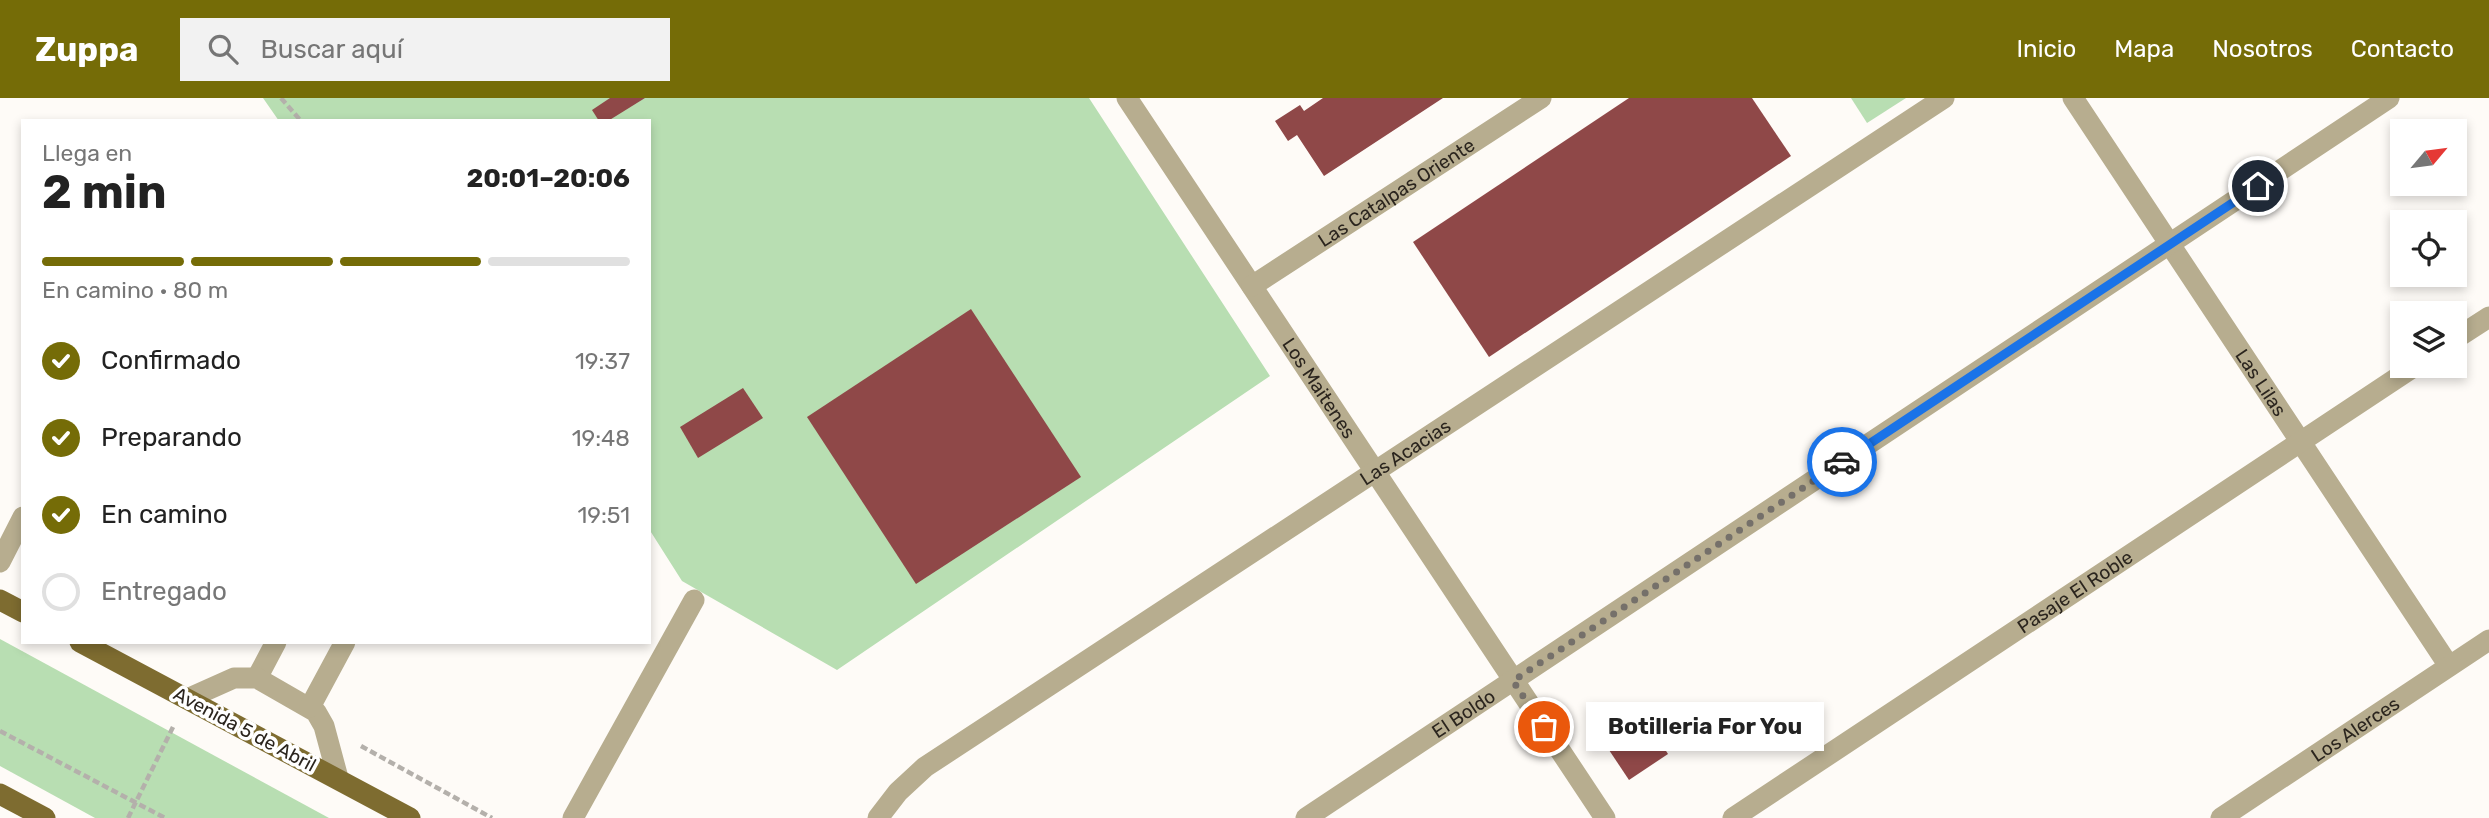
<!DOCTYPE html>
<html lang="es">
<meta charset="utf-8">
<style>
:root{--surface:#fff;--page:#f2f2f2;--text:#222;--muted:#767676;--line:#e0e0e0;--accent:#756c07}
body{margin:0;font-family:Rubik,sans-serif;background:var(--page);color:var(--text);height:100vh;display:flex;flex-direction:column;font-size:26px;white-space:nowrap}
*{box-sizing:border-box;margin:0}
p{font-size:23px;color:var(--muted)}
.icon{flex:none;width:38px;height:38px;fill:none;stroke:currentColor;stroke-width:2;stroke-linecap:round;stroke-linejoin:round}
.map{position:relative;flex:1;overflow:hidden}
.sheet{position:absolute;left:21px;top:21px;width:630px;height:525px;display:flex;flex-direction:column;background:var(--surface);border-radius:0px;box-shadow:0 4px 10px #0003}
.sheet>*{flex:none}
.needle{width:46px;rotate:61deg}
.controls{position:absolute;left:2390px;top:21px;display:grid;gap:14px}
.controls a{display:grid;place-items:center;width:77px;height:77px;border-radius:0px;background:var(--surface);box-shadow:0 4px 10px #0003;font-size:35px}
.pin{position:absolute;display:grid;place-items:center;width:60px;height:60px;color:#fff;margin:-30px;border:4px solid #fff;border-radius:50%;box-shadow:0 2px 7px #0007}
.courier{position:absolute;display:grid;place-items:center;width:70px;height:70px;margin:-35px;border:5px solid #1a73e8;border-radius:50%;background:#fff;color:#222;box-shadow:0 2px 9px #0007}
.bubble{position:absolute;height:49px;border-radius:0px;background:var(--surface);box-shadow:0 4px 10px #0003;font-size:23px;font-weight:700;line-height:49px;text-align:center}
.summary em{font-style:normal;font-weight:700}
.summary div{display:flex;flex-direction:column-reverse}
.summary{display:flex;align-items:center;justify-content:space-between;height:119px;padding:0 21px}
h1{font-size:46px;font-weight:700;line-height:52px}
.bar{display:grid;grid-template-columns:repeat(4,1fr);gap:10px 7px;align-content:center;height:84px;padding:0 21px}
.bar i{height:9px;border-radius:5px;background:var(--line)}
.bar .current{background:var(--accent)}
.bar p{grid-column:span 4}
ol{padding:0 21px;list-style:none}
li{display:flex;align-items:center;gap:21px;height:77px}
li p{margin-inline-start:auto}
li .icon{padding:7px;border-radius:50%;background:var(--accent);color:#fff;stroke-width:4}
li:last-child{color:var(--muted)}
li i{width:38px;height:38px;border:4px solid var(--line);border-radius:50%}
header{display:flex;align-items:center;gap:42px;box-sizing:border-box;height:98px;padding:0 35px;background:var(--accent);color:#fff}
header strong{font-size:33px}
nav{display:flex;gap:38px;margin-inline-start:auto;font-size:24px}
.search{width:490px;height:63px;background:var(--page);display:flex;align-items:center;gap:18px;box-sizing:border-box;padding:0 24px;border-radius:0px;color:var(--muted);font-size:26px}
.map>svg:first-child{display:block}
.green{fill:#b8deb2}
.building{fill:#8f4848}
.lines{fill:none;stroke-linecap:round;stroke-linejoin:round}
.path{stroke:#b4b0ab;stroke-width:4.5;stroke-dasharray:7 3.5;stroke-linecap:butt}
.minor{stroke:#b7ad8f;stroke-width:21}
.major{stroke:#7e6c30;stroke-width:21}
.done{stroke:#75706a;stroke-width:7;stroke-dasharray:0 12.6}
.route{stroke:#1a73e8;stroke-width:9}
.labels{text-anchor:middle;stroke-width:7;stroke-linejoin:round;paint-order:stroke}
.street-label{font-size:19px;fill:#2b251e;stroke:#fff}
</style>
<header>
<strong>Zuppa</strong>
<div class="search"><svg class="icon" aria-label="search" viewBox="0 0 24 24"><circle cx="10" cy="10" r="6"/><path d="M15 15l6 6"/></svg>Buscar aquí</div>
<nav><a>Inicio</a><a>Mapa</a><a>Nosotros</a><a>Contacto</a></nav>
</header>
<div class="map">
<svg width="2489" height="720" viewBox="0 0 2489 720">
<rect width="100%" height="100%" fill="#fefbf7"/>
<g class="green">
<path d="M263 0H1089L1270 278 837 572 682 483 649 431V23H279Z"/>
<path d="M1851 0H1906L1867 25Z"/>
<path d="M0 541 329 720H95L0 668Z"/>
</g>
<g class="building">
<path d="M610 0H645L608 23H599L592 12Z"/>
<path d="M1323 0H1443L1324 78 1297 37 1288 43 1275 23 1300 7 1304 13Z"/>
<path d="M1629 0H1752L1791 58 1489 259 1413 144Z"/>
<path d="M971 211 1081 379 916 486 807 319Z"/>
<path d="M743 290 763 320 698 360 680 329Z"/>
<path d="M1645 620 1668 656 1629 682 1605 646Z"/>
</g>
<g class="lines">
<g class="path">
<path d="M281 0 301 23"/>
<path d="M0 633 165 720"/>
<path d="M361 648 492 720"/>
<path d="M128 720 174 627"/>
</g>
<g class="minor">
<path id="s1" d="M1127 0 1605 720"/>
<path id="s2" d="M2073 0 2449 568"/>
<path id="s3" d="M1252 188 1541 0"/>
<path d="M2455 241 2489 219"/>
<path d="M0 464 23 419"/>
<path d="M257 580 276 544"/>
<path d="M187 601 234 580H257L316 614 324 628 338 680"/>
<path d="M310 609 345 544"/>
<path d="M573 720 694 502"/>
<path id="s4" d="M878 720 898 694 925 669 1944 0"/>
<path id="s5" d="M1306 720 2389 0"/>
<path id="s6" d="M1733 720 2415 268"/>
<path id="s7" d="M2221 720 2489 542"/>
</g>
<g class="major">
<path d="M0 502 23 514"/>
<path d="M80 544 410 720"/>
<path d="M0 696 45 720"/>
</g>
</g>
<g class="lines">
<path class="done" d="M1544 629 1513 583 1842 364"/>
<path class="route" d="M1842 364 2258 88"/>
</g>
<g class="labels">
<g class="street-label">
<text dy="7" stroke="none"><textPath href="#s3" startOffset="172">Las Catalpas Oriente</textPath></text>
<text dy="7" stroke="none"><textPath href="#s2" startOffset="341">Las Lilas</textPath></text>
<text dy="7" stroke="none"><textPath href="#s1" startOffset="348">Los Maitenes</textPath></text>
<text dy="7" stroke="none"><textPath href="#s4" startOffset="644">Las Acacias</textPath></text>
<text dy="7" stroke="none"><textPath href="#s6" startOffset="410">Pasaje El Roble</textPath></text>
<text dy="7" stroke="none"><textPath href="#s5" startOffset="189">El Boldo</textPath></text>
<text transform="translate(245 631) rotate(28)" y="7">Avenida 5 de Abril</text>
<text dy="7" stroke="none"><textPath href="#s7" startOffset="161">Los Alerces</textPath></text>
</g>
</g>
</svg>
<div class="controls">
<a><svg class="needle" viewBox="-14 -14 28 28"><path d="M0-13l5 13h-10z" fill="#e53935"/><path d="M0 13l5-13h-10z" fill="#767676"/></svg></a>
<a><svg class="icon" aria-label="locate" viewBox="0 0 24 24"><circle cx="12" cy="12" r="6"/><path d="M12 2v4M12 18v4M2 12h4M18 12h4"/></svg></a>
<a><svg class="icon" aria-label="layers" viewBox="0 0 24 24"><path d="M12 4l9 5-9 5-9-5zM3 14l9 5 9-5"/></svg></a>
</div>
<div class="pin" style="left:1544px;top:629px;background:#ea580c"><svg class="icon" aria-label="bag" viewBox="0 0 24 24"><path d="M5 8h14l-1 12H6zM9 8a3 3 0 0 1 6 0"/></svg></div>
<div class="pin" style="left:2258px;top:88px;background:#1f2937"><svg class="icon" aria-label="home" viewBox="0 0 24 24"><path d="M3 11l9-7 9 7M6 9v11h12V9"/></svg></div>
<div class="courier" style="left:1842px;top:364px"><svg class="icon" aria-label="car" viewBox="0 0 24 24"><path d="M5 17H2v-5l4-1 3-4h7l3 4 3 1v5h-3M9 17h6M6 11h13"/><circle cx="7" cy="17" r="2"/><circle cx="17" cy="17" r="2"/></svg></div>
<div class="bubble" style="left:1586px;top:604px;width:238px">Botilleria For You</div>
<section class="sheet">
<div class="summary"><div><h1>2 min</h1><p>Llega en</p></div><em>20:01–20:06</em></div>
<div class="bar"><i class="current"></i><i class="current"></i><i class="current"></i><i></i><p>En camino · 80 m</p></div>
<ol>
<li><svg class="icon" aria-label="check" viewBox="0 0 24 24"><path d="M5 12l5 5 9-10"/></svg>Confirmado<p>19:37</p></li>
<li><svg class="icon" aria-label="check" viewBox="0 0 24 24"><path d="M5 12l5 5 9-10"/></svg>Preparando<p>19:48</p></li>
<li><svg class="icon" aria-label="check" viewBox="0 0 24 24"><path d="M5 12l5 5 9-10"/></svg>En camino<p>19:51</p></li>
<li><i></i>Entregado</li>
</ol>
</section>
</div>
